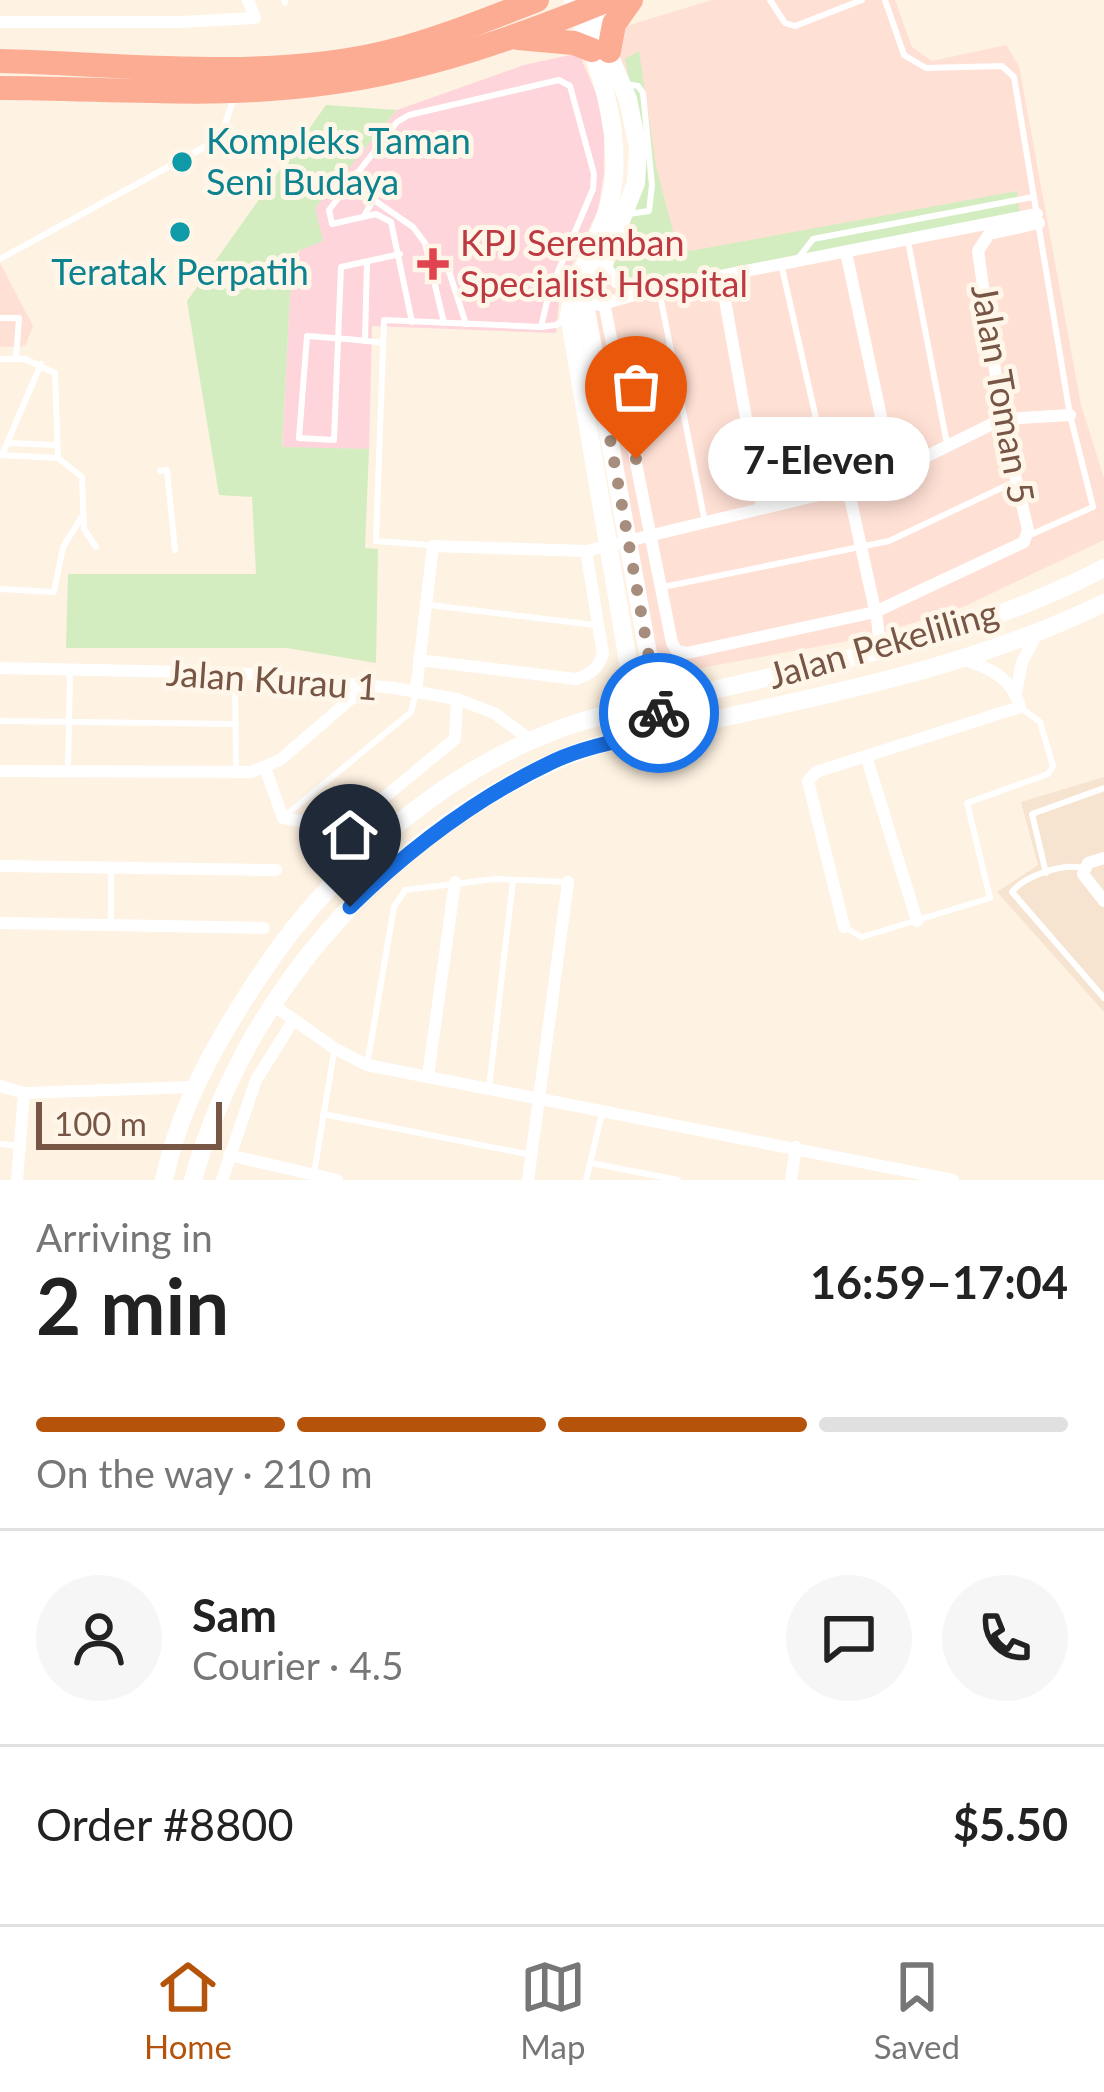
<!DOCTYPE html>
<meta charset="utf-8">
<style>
:root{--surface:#fff;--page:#f6f6f6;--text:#222;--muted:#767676;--line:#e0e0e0;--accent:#b45309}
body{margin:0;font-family:Lato,sans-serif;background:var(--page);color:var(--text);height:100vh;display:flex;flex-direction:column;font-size:45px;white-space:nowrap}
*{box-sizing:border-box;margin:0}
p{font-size:39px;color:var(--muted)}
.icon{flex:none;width:66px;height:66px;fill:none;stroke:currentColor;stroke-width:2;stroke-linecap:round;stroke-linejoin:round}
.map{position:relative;height:1180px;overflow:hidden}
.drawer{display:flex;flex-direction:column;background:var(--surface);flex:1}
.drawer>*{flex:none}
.scale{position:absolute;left:36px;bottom:30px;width:186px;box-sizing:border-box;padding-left:12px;border:6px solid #785646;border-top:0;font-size:33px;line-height:42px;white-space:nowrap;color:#785646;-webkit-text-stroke:9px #fff6ea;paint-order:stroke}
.pin{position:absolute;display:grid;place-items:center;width:102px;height:102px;color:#fff;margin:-123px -51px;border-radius:50% 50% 50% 0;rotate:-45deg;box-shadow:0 0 12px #0007}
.pin .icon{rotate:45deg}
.courier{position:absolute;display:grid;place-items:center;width:120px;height:120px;margin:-60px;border:9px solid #1a73e8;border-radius:50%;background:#fff;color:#222;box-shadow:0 3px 15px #0007}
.bubble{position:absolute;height:84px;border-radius:42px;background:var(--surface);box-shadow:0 6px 18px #0003;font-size:39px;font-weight:700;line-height:84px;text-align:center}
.summary em{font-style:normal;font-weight:700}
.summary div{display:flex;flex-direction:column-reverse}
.summary{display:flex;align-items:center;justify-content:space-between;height:204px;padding:0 36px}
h1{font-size:78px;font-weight:700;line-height:90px}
.bar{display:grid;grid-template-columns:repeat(4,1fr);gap:18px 12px;align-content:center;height:144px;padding:0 36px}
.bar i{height:15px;border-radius:9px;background:var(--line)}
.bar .selected{background:var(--accent)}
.bar p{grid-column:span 4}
.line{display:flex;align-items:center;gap:30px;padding:0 36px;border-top:3px solid var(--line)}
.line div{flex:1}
.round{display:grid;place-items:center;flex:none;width:126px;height:126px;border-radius:63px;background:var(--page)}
.tabs{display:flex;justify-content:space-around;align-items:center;height:168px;border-top:3px solid var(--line);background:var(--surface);font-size:33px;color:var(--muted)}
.tabs a{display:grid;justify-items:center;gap:6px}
.tabs .selected{color:var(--accent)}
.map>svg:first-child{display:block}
.residential{fill:#f6e4d0}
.commercial{fill:#ffe0d5}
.medical{fill:#fdd5db}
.green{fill:#d3edc0}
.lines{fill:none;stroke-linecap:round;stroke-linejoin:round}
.lane{stroke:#fff;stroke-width:6}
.street{stroke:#fff;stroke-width:12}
.secondary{stroke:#fff;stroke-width:18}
.highway{stroke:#fdac94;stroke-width:24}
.done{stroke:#a78d7d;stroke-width:12;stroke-dasharray:0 21.6}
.route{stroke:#1a73e8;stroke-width:15}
.culture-dot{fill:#0f9aa8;stroke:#fff6ea;stroke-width:4.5}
.health-dot{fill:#e0444e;stroke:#fff6ea;stroke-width:4.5}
.labels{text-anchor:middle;stroke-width:10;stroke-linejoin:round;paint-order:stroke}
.culture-label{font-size:36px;fill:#0d838f;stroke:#fff6ea;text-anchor:start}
.health-label{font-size:36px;fill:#be3a42;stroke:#fff6ea;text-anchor:start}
.street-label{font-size:36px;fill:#785646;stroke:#fff6ea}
</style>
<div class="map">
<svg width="1104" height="1180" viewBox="0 0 1104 1180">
<rect width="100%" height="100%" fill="#fef2e2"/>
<path class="residential" d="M1104 777V1012L997 892 1038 865 1021 802Z"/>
<g class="commercial">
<path d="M712 0H895L912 47 932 61 1006 45 1019 66 1081 405 1104 478V540L963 607 865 638 657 676 594 338V298L646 163 610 31Z"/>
<path d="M0 263 33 326 25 346 0 347Z"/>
</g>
<path class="medical" d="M579 53 597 96 604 134V173L598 210 560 291 556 333 372 326 369 449 282 448 291 277 314 208 397 110 524 65Z"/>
<g class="green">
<path d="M639 51 656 166 676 243 690 251 1017 191 1020 215 783 263 626 283 613 269 641 145 625 59Z"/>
<path d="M326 105 397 110 315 208 323 241 298 251 291 277 282 447 369 449 365 548 378 549 376 663 287 648H66L68 574H256L252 497 219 495 187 301Z"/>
</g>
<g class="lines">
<g class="lane">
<path d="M284 0 285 3"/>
<path d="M770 0 785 23 795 26 862 0"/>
<path d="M885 0 904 55 926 68 1002 66 1014 77 1070 415 1093 507 1030 535"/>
<path d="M626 84 638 86 643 93 652 185 649 211 628 214"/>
<path d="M356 173 374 200 413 227 425 243 444 323"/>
<path d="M365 214 385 181"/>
<path d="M908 241 947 444"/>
<path d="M0 259 219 139 234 99"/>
<path d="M445 259 466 324"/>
<path d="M797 260 813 239 1033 197"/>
<path d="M782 268 832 489"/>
<path d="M659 290 705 522"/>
<path d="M0 318H19L16 359"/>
<path d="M412 322 391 222 376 214 332 224 329 210 397 122 409 115 559 80 570 86 594 174 593 189 549 293 541 327"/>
<path d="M365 340 367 262"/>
<path d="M383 343C358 339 332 338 307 336L299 438 334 440 341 267 400 254"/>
<path d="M0 359H25L55 373 58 458 82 477 84 529 96 547"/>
<path d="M41 364 2 455 58 458"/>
<path d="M7 443 56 445"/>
<path d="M160 471 167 470 175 550"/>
<path d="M430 545 376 541 384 320 541 327 556 325 567 317"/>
<path d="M663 587 889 541 1014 482"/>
<path d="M0 589 54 592 63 547 81 518"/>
<path d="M430 605 595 625"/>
<path d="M235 673 236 772"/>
<path d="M0 721 236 724"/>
<path d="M68 771 70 672"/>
<path d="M286 815 411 712 416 691"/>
<path d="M1082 868C1063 863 1024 876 1012 892L1104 998"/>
<path d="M1046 873 1032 814 1104 788"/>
<path d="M111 923V867"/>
<path d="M844 927 862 937 990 898 967 803 1048 774 1053 766 1040 722 1020 707"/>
<path d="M367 1065 394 907 405 890 495 879 568 882"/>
<path d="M489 1088 513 880"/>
<path d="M323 1114 532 1155"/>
<path d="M0 1144 20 1146"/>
<path d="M591 1163 678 1180"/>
<path d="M314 1173 334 1052"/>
<path d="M586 1180 602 1113"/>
</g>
<g class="street">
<path d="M0 22H181L255 18 248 0"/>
<path d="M846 252 893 473"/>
<path d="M605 265 616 282 639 293"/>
<path d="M721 278 762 507"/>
<path d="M604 303 672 643 677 651 687 653 875 612 1024 542 1028 530 1002 419 978 251 989 234 1039 223"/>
<path d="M599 305 659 288 1037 214"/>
<path d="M848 488 877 619 879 637 873 652"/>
<path d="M419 660 576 679C591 674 598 669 603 654L586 551"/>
<path d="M0 668 235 673 394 688 457 699 494 713 532 741"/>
<path d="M416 691 433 546 586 551 848 488 893 473 1002 419 1070 415"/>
<path d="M1016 693 1022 662 1038 632"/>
<path d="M866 756 917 921"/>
<path d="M265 768 283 818 346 829 455 739 457 699"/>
<path d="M0 771 251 772 280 760 367 685"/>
<path d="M1104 858 1088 863 1083 874 1104 901"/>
<path d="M0 866 276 870"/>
<path d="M0 923 264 928"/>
<path d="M844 927 808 781 816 772 1020 707C1012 677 989 668 963 659"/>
<path d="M273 1005 334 1048 367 1065 953 1180"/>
<path d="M428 1076 455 882"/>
<path d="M0 1086 24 1093 193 1087"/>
<path d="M229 1155 337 1180"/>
<path d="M17 1180 24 1093"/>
<path d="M222 1180 256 1080 293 1021"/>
<path d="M528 1180 568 882"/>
<path d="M791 1180 796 1147"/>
</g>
<g class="secondary">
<path d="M573 0C597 59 626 136 610 201 600 241 575 274 569 315L638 720"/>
<path d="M586 0 628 99 638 148 636 183 586 309 662 731"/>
<path d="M164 1180C181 1101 220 1035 265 968 336 863 452 764 574 724 614 711 656 703 697 694 836 661 977 635 1104 568"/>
<path d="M193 1180C244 997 382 839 556 761 610 736 682 727 740 714 864 687 989 659 1104 603"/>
</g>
<g class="highway">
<path d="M518 38 574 43 592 50"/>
<path d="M609 51 614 24 631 0"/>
<path d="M0 61C124 64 268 82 388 52 439 39 488 19 537 0"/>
<path d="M0 88C108 88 221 99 329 83 424 70 519 37 608 0"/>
</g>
</g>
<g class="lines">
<path class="done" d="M636 459 620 383 601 388 659 713"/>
<path class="route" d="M350 907C410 848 478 797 554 761 587 746 628 739 662 731L659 713"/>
</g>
<g class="culture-dot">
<circle cx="182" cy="162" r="12"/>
<circle cx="180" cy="232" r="12"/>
</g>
<path class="health-dot" d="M427 246h12v12h12v12h-12v12h-12v-12h-12v-12h12z"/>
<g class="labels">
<g class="culture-label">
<text x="206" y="154">Kompleks Taman<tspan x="206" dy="41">Seni Budaya</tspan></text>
<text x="180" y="285" text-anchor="middle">Teratak Perpatih</text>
</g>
<g class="health-label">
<text x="460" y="256">KPJ Seremban<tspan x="460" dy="41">Specialist Hospital</tspan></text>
</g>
<g class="street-label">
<text transform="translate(1003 394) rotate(80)" y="13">Jalan Toman 5</text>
<text transform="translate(883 644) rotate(-16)" y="13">Jalan Pekeliling</text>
<text transform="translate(272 680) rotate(4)" y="13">Jalan Kurau 1</text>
</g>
</g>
</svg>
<div class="scale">100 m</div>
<div class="pin" style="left:636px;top:459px;background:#ea580c"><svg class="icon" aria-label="bag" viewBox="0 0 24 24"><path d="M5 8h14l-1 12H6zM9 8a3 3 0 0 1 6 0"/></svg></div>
<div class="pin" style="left:350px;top:907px;background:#1f2937"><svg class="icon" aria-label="home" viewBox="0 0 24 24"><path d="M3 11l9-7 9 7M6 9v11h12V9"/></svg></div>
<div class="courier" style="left:659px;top:713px"><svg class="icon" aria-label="bike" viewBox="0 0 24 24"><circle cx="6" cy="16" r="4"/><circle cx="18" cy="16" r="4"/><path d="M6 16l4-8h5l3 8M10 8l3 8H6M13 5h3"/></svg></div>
<div class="bubble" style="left:708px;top:417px;width:222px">7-Eleven</div>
</div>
<section class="drawer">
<div class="summary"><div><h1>2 min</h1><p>Arriving in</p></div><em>16:59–17:04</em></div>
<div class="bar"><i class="selected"></i><i class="selected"></i><i class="selected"></i><i></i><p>On the way · 210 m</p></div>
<div class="line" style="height:216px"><a class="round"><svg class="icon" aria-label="person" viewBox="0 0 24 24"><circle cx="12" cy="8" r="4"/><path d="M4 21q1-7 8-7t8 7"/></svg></a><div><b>Sam</b><p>Courier · 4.5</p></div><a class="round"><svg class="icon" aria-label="chat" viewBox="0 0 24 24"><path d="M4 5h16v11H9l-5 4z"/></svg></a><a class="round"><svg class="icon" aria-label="phone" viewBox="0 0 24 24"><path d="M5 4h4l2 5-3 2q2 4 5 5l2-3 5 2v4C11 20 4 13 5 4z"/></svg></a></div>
<div class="line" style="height:156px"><div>Order #8800</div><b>$5.50</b></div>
</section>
<nav class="tabs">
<a class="selected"><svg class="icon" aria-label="home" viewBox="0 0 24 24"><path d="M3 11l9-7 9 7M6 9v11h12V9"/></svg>Home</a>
<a><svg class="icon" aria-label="map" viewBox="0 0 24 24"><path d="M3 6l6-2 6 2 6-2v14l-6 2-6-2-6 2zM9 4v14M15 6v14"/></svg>Map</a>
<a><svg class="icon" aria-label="saved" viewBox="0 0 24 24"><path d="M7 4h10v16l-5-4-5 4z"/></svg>Saved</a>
</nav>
